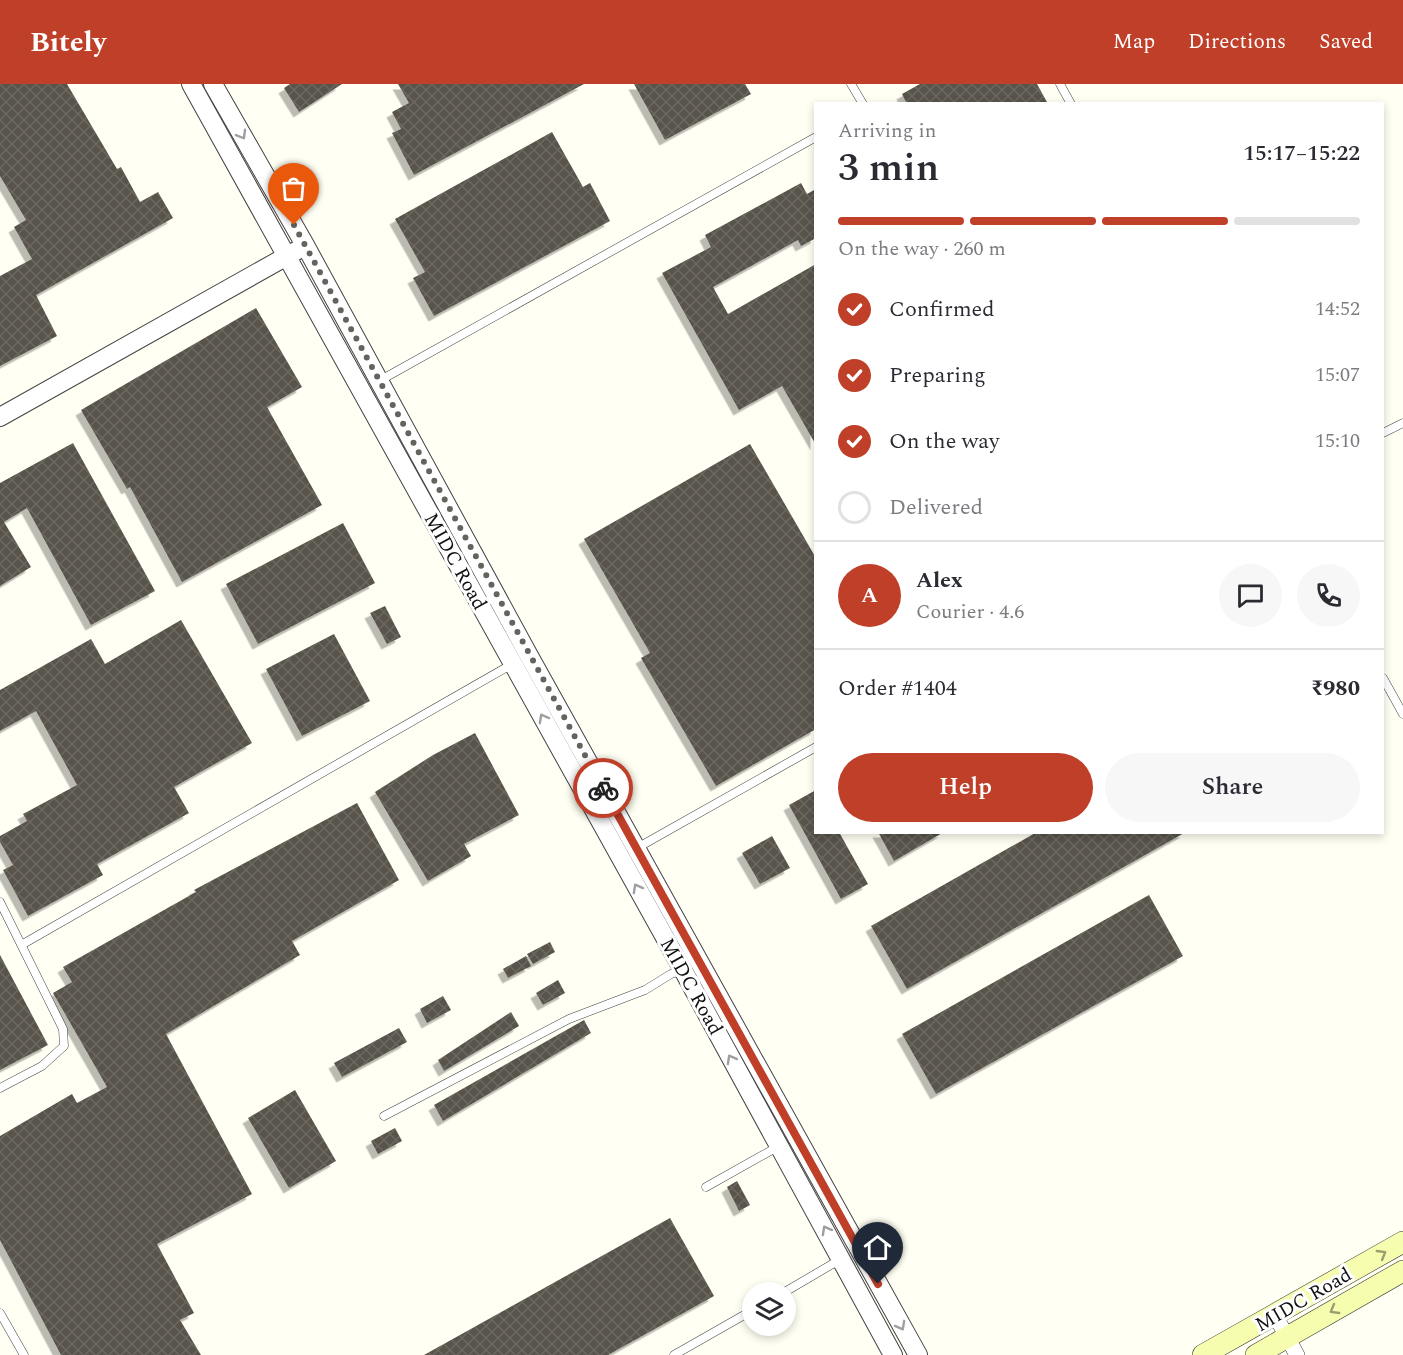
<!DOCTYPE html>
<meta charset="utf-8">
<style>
:root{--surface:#fff;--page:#f7f7f7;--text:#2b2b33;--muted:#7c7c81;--line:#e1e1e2;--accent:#bf3f29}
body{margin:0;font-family:Spectral,serif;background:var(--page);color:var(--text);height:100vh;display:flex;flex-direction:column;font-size:22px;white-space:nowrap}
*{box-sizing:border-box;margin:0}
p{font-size:20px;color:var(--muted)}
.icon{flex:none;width:33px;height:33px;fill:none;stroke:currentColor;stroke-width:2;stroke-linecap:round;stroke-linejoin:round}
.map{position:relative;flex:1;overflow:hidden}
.panel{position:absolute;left:814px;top:18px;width:570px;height:732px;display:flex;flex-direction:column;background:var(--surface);border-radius:0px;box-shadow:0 3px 9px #0003}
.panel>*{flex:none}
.fabs{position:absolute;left:742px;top:1198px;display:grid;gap:12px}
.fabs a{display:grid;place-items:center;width:54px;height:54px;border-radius:50%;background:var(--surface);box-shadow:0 3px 9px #0003;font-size:30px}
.pin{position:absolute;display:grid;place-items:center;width:51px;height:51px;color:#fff;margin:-62px -26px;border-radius:50% 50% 50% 0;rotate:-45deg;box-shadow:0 0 6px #0007}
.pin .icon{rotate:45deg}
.courier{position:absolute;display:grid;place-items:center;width:60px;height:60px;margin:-30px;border:4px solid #bf3f29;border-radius:50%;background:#fff;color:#222;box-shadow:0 2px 8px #0007}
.headline em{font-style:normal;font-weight:600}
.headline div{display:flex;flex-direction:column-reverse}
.headline{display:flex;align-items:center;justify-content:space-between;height:102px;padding:0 24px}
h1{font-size:39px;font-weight:600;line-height:45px}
.bar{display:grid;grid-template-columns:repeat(4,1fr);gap:9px 6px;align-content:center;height:72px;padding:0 24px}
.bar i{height:8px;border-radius:4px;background:var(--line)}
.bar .current{background:var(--accent)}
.bar p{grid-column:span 4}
.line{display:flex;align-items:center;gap:15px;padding:0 24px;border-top:2px solid var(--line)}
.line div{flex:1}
.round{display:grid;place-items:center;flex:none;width:63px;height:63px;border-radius:32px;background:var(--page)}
ol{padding:0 24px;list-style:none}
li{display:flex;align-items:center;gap:18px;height:66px}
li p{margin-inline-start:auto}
li .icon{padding:6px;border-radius:50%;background:var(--accent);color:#fff;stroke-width:4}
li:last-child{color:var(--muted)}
li i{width:33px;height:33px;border:3px solid var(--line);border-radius:50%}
.cta{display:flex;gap:12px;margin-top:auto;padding:12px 24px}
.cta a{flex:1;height:69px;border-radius:36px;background:var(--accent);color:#fff;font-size:24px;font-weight:600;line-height:69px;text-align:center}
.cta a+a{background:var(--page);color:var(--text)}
header{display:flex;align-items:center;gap:36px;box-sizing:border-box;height:84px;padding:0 30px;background:var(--accent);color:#fff}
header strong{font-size:28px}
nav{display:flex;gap:33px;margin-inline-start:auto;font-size:21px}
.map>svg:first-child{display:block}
.building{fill:url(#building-cross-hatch);filter:url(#shadow)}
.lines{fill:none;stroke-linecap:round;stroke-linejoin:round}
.service-casing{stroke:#434343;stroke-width:9}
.minor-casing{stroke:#434343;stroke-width:16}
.tertiary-casing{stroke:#434343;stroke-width:20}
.secondary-casing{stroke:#323232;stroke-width:22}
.service{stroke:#fff;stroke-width:8}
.minor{stroke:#fff;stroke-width:15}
.tertiary{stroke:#fff;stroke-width:18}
.secondary{stroke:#f7fdaf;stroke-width:21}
.oneway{stroke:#9f9f9f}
.oneway2{stroke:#9b9e6f}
.done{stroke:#64645f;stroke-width:6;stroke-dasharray:0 10.8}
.route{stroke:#bf3f29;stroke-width:8}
.labels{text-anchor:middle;stroke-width:6;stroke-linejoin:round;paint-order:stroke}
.street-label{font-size:20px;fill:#101010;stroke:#fff}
</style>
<header>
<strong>Bitely</strong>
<nav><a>Map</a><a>Directions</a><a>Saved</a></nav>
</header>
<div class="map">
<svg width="1403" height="1271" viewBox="0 0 1403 1271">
<defs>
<pattern id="building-cross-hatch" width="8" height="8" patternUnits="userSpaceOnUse" patternTransform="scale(1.5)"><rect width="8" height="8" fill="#58534c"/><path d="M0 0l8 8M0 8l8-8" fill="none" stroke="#6b6761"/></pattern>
<filter id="shadow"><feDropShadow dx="-5.5" dy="5.5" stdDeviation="0" flood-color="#0004"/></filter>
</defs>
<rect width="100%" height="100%" fill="#fffff3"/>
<g class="building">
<path d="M0 0H67L117 85 121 83 140 118 158 108 173 134 36 211 57 252 0 282V192L32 175 14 143 26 136 0 92Z"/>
<path d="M290 0H342L299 28 284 4Z"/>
<path d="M398 0H584L414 91 392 49 401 45 392 28 409 19Z"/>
<path d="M634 0H745L751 10 665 56Z"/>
<path d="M920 0H1037L1048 20H907L902 10Z"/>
<path d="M552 48 583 103 590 99 610 137 434 232 413 194 425 188 395 135Z"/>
<path d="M801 99 807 110 816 105V154L801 162 798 156 713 203 728 230 816 180V361L782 302 739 326 662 189 711 163 705 151Z"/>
<path d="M256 224 302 303 267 323 322 421 182 498 130 403 127 405 81 326Z"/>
<path d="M73 359 155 507 91 541 27 424 4 438 31 483 0 502V399Z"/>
<path d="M750 360 816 474V645L716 702 641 574 650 569 584 455Z"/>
<path d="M343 439 375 499 258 560 226 500Z"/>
<path d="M385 522 401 553 387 560 370 529Z"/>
<path d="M181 536 252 659 174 703 189 729 97 780 103 791 28 832 3 786 13 781 0 758V752L27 737 23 730 77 701 36 627 0 647V606L91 555 105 580Z"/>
<path d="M334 550 370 617 302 652 266 585Z"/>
<path d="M475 649 519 731 464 760 471 772 428 797 375 708 433 671Z"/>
<path d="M816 706V748H839L868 800 841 815 789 721Z"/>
<path d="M357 719 399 796 292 857 300 871 166 950 252 1110 157 1160 194 1229 180 1236 201 1271H61L0 1156V1052L72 1010 77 1019 107 1003 53 909 72 898 63 883 196 808 194 806Z"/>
<path d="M878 748H944L894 777Z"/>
<path d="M1037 748H1186L907 905 871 842Z"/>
<path d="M772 752 790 784 760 800 742 769Z"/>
<path d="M1149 811 1183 872 936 1010 902 950Z"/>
<path d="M550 858 555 868 533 880 527 870Z"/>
<path d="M0 871 48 961 0 986Z"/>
<path d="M526 872 531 882 508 894 503 885Z"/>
<path d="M558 896 565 909 543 921 536 909Z"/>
<path d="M443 912 451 926 427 939 420 925Z"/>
<path d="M511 928 519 942 444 987 438 976Z"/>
<path d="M584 936 591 949 443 1037 434 1021Z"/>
<path d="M399 944 407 958 342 993 334 979Z"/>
<path d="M295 1006 336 1077 289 1104 248 1034Z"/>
<path d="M395 1044 402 1057 378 1070 371 1057Z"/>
<path d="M737 1097 750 1121 739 1127 727 1103Z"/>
<path d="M670 1134 714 1212 608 1271H424Z"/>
</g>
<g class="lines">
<g class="service-casing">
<g id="service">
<path d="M851 0 863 20"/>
<path d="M1060 0 1071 20"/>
<path d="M379 297 816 53"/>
<path d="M1383 349 1403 339"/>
<path d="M1383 594 1403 630"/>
<path d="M637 764 816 663"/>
<path d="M0 818 63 945 64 962 42 982 0 1004"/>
<path d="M23 860 514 579"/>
<path d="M384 1032 569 935 645 906 671 890 683 886"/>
<path d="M706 1103 779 1062"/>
<path d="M783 1209 841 1175"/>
<path d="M0 1229 24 1271"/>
<path d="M674 1271 753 1226"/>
</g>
</g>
<g class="minor-casing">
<path id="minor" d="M1275 1231 1297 1271"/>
</g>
<g class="tertiary-casing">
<g id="tertiary">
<path d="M191 0 683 886 893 1271"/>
<path d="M213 0 305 161 528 570 918 1271"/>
<path d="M0 333 296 167"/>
</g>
</g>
<g class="secondary-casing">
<g id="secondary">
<path d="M1203 1271 1403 1158"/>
<path d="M1256 1271 1403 1187"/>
</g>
</g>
<use href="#service" class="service"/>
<use href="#minor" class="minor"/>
<use href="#tertiary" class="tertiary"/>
<use href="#secondary" class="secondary"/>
</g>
<defs><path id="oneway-chevron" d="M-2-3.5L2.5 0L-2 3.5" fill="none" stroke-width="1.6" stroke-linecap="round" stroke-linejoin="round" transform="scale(1.5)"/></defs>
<g class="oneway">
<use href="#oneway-chevron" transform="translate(242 51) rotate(60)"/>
<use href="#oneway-chevron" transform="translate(543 634) rotate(-119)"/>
<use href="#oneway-chevron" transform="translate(637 804) rotate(-119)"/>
<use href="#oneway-chevron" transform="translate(731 975) rotate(-119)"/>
<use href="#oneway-chevron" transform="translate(826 1146) rotate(-119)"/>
<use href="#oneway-chevron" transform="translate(901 1242) rotate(61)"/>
</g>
<g class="oneway2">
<use href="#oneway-chevron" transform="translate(1382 1170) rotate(-30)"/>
<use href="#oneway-chevron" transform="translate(1334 1226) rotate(150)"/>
</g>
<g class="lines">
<path class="done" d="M294 141 603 704"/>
<path class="route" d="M603 704 878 1200"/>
</g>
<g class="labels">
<g class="street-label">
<text transform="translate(456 477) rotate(61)" y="7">MIDC Road</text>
<text transform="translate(692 902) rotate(61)" y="7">MIDC Road</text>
<text transform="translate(1303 1215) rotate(-30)" y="7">MIDC Road</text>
</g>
</g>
</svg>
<div class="fabs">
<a><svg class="icon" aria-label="layers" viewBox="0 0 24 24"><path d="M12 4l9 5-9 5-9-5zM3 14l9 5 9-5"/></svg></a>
</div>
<div class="pin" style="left:294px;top:141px;background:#ea580c"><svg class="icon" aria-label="bag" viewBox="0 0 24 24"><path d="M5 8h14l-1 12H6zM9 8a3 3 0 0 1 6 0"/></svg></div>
<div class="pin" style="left:878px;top:1200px;background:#1f2937"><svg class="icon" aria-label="home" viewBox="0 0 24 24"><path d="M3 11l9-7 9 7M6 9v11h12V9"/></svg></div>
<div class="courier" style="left:603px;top:704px"><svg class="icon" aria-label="bike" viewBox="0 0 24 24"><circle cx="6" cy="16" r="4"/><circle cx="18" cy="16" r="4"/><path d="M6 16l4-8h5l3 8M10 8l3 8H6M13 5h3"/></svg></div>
<section class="panel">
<div class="headline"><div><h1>3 min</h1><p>Arriving in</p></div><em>15:17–15:22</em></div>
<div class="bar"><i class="current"></i><i class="current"></i><i class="current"></i><i></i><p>On the way · 260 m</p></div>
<ol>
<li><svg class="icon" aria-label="check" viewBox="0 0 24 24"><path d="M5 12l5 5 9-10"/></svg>Confirmed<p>14:52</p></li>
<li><svg class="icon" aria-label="check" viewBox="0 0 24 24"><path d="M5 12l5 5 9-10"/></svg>Preparing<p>15:07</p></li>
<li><svg class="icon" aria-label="check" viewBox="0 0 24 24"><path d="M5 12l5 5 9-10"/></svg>On the way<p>15:10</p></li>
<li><i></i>Delivered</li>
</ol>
<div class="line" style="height:108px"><b class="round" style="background:var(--accent);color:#fff">A</b><div><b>Alex</b><p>Courier · 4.6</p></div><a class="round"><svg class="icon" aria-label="chat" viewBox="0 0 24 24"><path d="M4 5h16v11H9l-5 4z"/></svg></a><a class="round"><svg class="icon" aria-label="phone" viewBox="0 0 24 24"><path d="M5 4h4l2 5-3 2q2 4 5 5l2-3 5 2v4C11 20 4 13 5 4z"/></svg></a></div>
<div class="line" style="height:78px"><div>Order #1404</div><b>₹980</b></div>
<div class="cta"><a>Help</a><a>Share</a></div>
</section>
</div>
